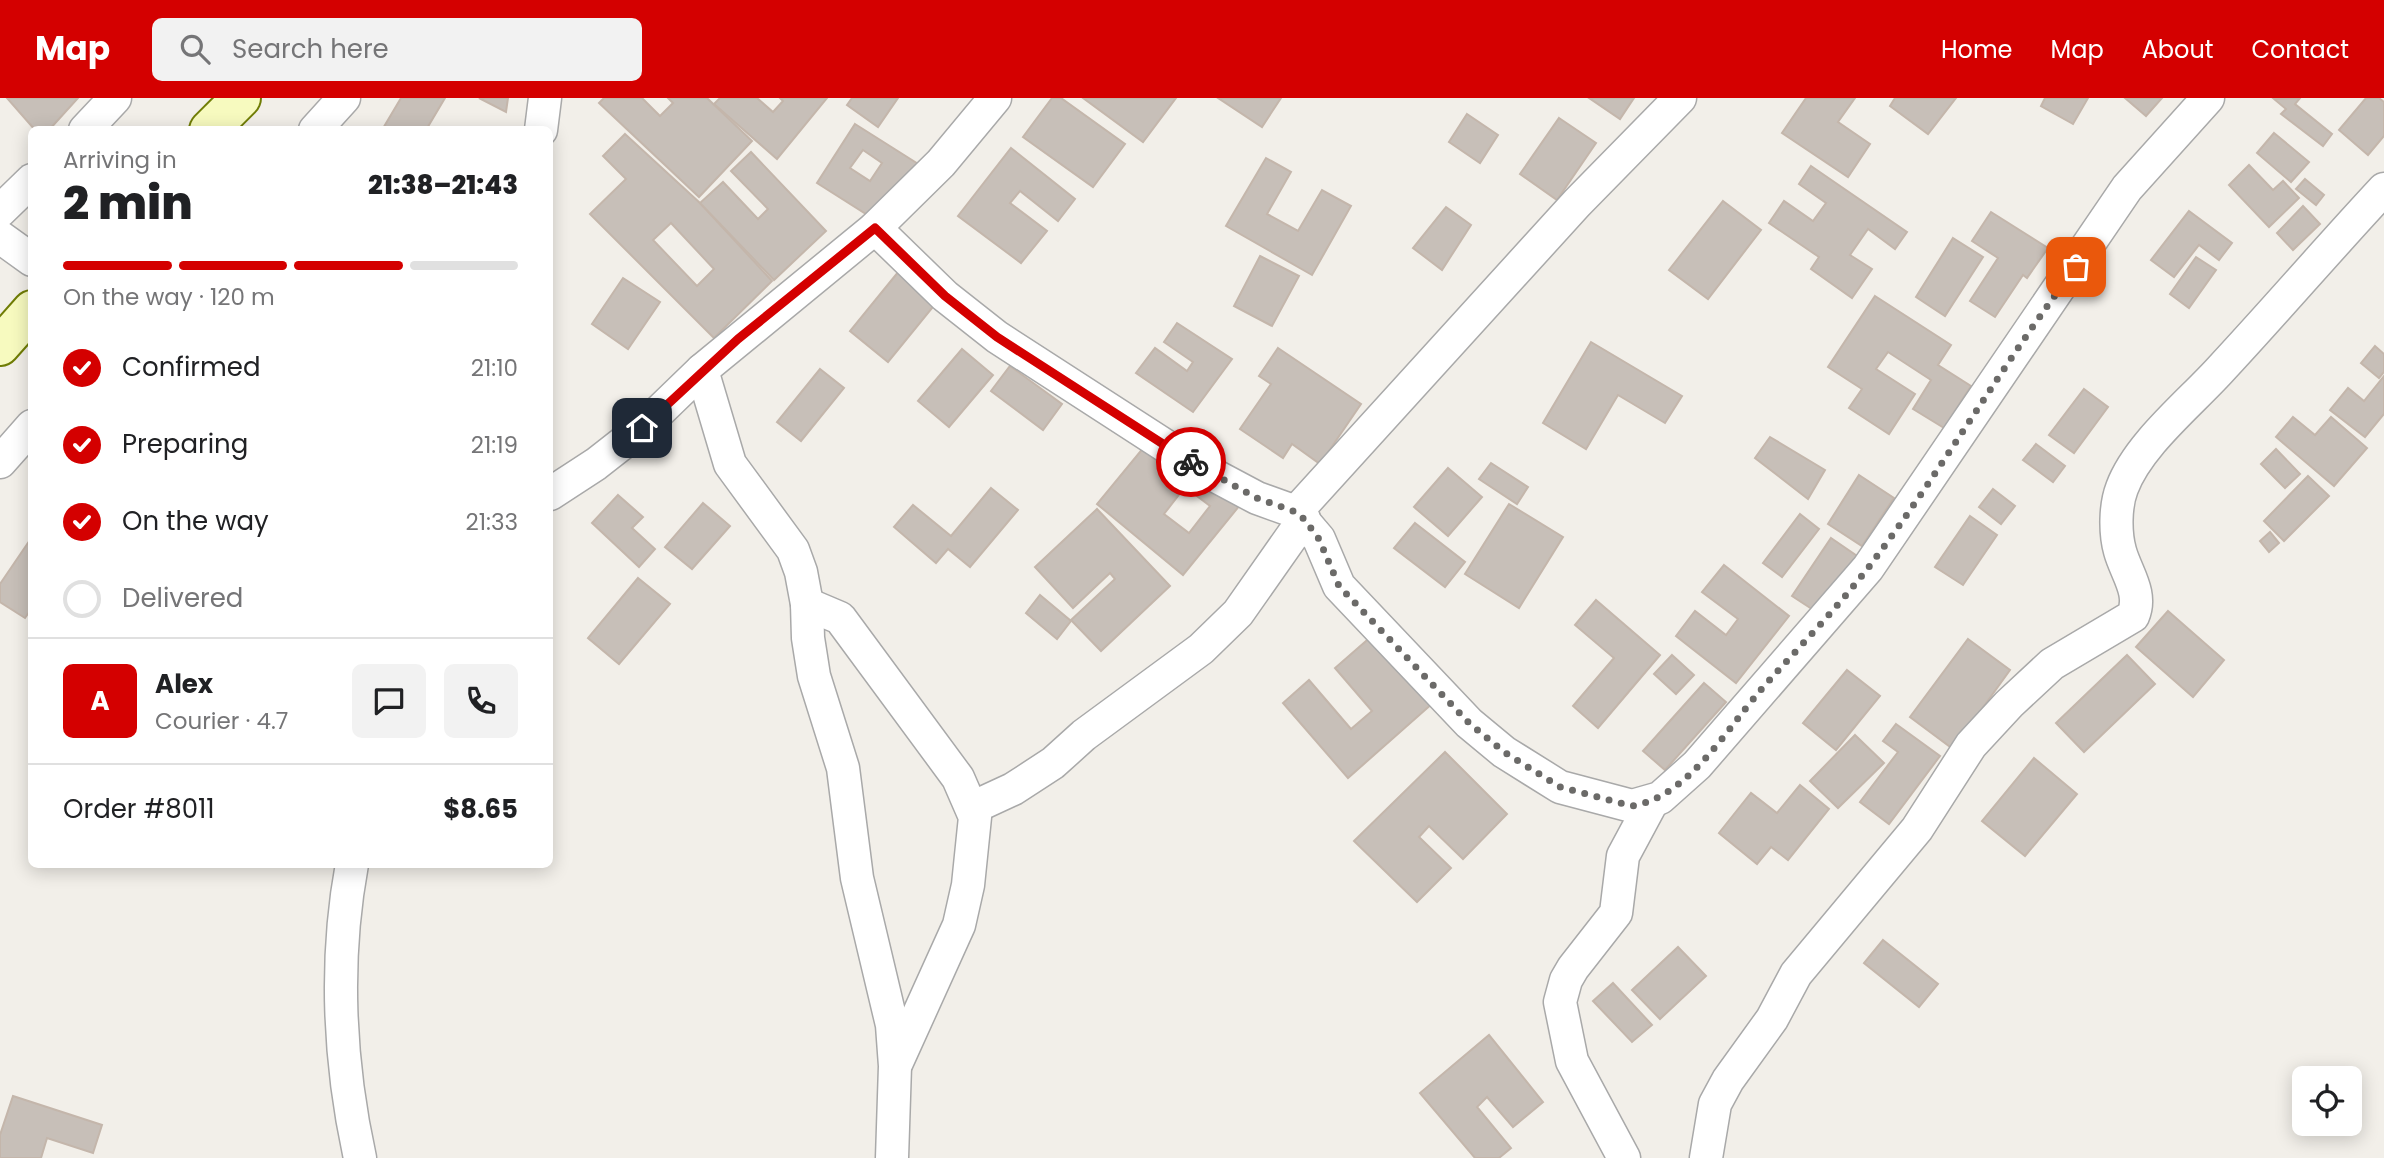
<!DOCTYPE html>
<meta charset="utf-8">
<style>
:root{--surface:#fff;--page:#f2f2f2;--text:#202124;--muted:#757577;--line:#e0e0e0;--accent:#d40000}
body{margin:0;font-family:Poppins,sans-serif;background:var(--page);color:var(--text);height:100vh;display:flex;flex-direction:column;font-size:26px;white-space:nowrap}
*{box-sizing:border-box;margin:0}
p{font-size:23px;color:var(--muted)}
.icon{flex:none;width:38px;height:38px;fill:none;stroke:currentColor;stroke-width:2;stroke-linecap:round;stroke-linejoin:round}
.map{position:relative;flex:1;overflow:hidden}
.details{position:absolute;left:28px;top:28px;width:525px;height:742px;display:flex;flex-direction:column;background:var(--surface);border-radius:10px;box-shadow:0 4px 18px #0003}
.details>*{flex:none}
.fabs{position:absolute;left:2292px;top:968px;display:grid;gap:14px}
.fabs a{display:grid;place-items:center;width:70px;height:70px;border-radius:10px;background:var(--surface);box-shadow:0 4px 18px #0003;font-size:35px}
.pin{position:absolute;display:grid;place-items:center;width:60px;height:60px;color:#fff;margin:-30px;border-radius:14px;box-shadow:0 4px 10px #0006}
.courier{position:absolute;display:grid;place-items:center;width:70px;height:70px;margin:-35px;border:5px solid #d40000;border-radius:50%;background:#fff;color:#222;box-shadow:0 2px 9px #0007}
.summary em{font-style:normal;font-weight:800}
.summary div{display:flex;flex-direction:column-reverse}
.summary{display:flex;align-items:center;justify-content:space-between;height:119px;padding:0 35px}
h1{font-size:46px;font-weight:800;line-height:52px}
.bar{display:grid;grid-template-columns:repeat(4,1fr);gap:10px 7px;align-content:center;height:84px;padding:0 35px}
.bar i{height:9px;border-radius:5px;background:var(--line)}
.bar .selected{background:var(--accent)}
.bar p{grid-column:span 4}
.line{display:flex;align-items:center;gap:18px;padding:0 35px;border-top:2px solid var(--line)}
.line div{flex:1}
.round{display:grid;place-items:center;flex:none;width:74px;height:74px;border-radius:10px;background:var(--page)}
ol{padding:0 35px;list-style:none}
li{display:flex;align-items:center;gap:21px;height:77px}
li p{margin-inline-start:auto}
li .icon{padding:7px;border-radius:50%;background:var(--accent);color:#fff;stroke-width:4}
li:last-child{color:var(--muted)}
li i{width:38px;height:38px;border:4px solid var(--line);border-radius:50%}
header{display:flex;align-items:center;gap:42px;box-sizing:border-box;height:98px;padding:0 35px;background:var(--accent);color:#fff}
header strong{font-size:33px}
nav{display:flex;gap:38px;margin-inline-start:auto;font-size:24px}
.search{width:490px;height:63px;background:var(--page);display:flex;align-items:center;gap:18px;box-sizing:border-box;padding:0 24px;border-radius:10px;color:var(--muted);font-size:26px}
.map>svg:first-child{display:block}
.building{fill:#c7bfb8;stroke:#c4b6ab;stroke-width:2;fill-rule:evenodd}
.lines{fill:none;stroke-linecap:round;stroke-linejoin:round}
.street-casing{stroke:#a9a9a9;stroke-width:35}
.secondary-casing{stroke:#707d05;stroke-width:42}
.street{stroke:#fff;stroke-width:32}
.secondary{stroke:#f7fabf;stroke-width:38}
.done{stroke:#6b6a68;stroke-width:7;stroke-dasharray:0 12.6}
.route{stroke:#d40000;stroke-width:9}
</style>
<header>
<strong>Map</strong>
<div class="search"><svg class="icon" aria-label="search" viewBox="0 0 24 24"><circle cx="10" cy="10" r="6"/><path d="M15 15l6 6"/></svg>Search here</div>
<nav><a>Home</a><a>Map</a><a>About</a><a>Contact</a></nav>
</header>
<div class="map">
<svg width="2384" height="1060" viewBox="0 0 2384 1060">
<rect width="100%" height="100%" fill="#f2efe9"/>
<g class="building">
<path d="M7 0H78L49 32H35Z"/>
<path d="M401 0H445L426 32H382Z"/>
<path d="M479 0H508L506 14Z"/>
<path d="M604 0H642L660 18 673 5 668 0H707L752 43 699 99 599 5Z"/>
<path d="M720 0H757L773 14 783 3 780 0H827L777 61 714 6Z"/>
<path d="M852 0H898L878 29 847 7Z"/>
<path d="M1052 0H1061L1125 46 1093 89 1023 39Z"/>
<path d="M1083 0H1176L1143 44Z"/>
<path d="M1218 0H1281L1262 29Z"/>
<path d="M1589 0H1634L1620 21Z"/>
<path d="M1806 0H1855L1838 24 1870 46 1848 79 1782 35Z"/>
<path d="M1895 0H1956L1928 36 1890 8Z"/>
<path d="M2045 0H2088L2073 26 2041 8Z"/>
<path d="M2125 0H2162L2146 18Z"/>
<path d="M2300 0 2295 6 2332 36 2323 48 2281 16 2286 11 2274 1Z"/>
<path d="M2366 0H2379L2384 4V38L2368 57 2339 32Z"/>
<path d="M1467 16 1498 37 1480 65 1449 44Z"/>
<path d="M1559 20 1596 45 1557 102 1520 76Z"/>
<path d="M855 26 923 69 885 128 817 85ZM863 52 882 65 870 83 850 70Z"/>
<path d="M2274 35 2309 64 2291 84 2257 55Z"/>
<path d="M625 36 700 105 772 183 714 240 590 116 626 81 603 58ZM671 125 714 171 697 188 653 142Z"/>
<path d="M1011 50 1075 101 1058 123 1020 93 1010 105 1047 133 1021 165 958 118Z"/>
<path d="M751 54 826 133 774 182 700 105 723 84 758 121 768 111 731 73Z"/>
<path d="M1266 60 1291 74 1267 116 1298 133 1322 92 1351 108 1312 177 1226 128Z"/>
<path d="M2249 67 2273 92 2283 83 2299 100 2269 129 2229 87Z"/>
<path d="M1811 68 1907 134 1895 151 1868 131 1850 157 1872 171 1852 200 1811 171 1819 159 1769 125 1784 103 1813 123 1826 105 1799 86Z"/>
<path d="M2305 81 2324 97 2316 107 2296 91Z"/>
<path d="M1723 103 1761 132 1708 201 1669 172Z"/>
<path d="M2303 108 2320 126 2293 152 2277 135Z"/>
<path d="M1446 109 1471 127 1442 172 1413 150Z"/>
<path d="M2189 113 2232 145 2219 162 2199 147 2174 179 2151 162Z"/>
<path d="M1991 114 2048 150 2027 180 2023 177 1995 219 1970 203 1998 160 1972 143Z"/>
<path d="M1953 140 1983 159 1945 218 1916 199Z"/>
<path d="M1260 158 1299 178 1272 228 1234 208Z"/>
<path d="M2196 159 2216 172 2189 210 2170 196Z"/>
<path d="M899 173 937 204 888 264 850 233Z"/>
<path d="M623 180 660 204 628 251 592 226Z"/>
<path d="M1875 198 1951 247 1938 267 1971 288 1944 330 1913 311 1931 282 1888 254 1876 271 1915 296 1889 336 1849 310 1862 291 1828 269Z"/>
<path d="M1177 225 1232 261 1193 314 1136 275 1155 250 1187 273 1193 264 1164 244Z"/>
<path d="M1591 244 1682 298 1665 325 1618 297 1586 351 1543 325Z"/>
<path d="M2375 248 2384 256V274L2379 280 2361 265Z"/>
<path d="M1278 250 1361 306 1320 366 1292 346 1283 360 1240 331 1271 286 1259 278Z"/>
<path d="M962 251 993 277 949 329 918 303Z"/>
<path d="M1010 268 1062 306 1043 332 991 293Z"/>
<path d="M820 271 844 290 801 343 777 324Z"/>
<path d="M2384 278V316L2365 339 2330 312 2348 290 2364 303Z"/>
<path d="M2084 291 2108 309 2074 355 2049 337Z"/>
<path d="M2293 319 2315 337 2331 319 2367 350 2334 388 2276 339Z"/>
<path d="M1154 337 1240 407 1183 477 1097 406ZM1185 389 1210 408 1189 435 1164 416Z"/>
<path d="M1770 339 1825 372 1808 401 1755 360Z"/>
<path d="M2036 346 2065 368 2053 384 2023 362Z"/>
<path d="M2276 351 2300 376 2285 390 2261 366Z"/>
<path d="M1491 365 1528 389 1517 406 1479 381Z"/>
<path d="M1448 370 1482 399 1448 438 1414 409Z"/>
<path d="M1859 377 1894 400 1862 448 1828 426Z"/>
<path d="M2308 378 2329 398 2284 443 2264 423Z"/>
<path d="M991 390 1018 412 970 469 948 451 936 465 894 429 913 407 951 438Z"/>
<path d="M1993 391 2015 408 2001 426 1979 409Z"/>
<path d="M618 397 643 419 632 430 655 451 639 469 592 425Z"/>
<path d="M703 405 730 428 692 471 665 449Z"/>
<path d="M1509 406 1563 439 1519 510 1465 476Z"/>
<path d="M1097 411 1170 488 1101 553 1071 522 1115 481 1110 475 1073 510 1035 469Z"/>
<path d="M1800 416 1819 431 1782 479 1763 465Z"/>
<path d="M1970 418 1997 437 1963 487 1935 469Z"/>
<path d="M1415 425 1465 464 1445 489 1394 450Z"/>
<path d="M2270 434 2279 445 2269 454 2260 443Z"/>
<path d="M32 439V510L25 520 0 504V486Z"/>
<path d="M1831 440 1863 462 1824 519 1792 498Z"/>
<path d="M1724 467 1789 518 1736 585 1676 538 1695 513 1726 537 1738 521 1702 494Z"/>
<path d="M638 480 670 506 619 566 588 540Z"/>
<path d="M1040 497 1071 523 1057 541 1026 515Z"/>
<path d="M1596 502 1660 557 1598 630 1573 608 1614 560 1575 527Z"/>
<path d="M2168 513 2224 562 2193 599 2136 549Z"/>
<path d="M1373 537 1433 605 1348 680 1283 605 1309 582 1351 631 1372 613 1335 570Z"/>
<path d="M1968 541 2010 572 1953 651 1910 619Z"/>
<path d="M1672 557 1694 577 1676 596 1654 576Z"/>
<path d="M2127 557 2155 586 2084 654 2056 625Z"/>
<path d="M1847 572 1880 598 1836 652 1803 625Z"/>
<path d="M1704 585 1726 604 1665 672 1643 653Z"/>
<path d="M1896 626 1940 658 1889 726 1860 704 1898 654 1883 643Z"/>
<path d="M1855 637 1884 665 1838 710 1810 683Z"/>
<path d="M1445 654 1507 716 1463 761 1429 728 1419 739 1451 770 1417 804 1354 743Z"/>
<path d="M2034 660 2077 696 2025 758 1982 723Z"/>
<path d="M1800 687 1829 711 1788 762 1771 749 1757 766 1719 735 1751 695 1777 715Z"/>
<path d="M1883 842 1938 886 1919 909 1864 865Z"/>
<path d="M1678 849 1706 878 1660 921 1632 892Z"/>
<path d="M1613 885 1652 927 1632 944 1593 903Z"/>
<path d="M1489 937 1543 1004 1513 1029 1487 999 1477 1009 1511 1050 1499 1060H1475L1420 995Z"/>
<path d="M13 998 102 1027 93 1055 47 1040 41 1060H0V1037Z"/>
</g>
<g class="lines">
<g class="street-casing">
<g id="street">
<path d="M85 32 115 0"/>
<path d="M315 32 344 0"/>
<path d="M541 32 545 0"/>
<path d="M0 113 32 82"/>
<path d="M875 130 945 198 997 239 1195 367 1257 400 1296 414 1319 441 1339 488 1469 625 1504 654 1560 689 1632 708 1660 700 1697 667 1868 470 2127 90 2208 0"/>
<path d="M0 139 32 162"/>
<path d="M702 272 730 366 793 452 801 474 807 506 808 540 814 578 843 670 857 780 892 927 895 968 892 1060"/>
<path d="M0 364 32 328"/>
<path d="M550 396 596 366 642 330 702 272 875 130 941 65 995 0"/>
<path d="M1296 414 1577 105 1680 0"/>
<path d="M807 506 840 520 958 680 975 719 968 787 959 827 897 964"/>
<path d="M974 709 1013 691 1053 665 1084 637 1201 551 1238 515 1304 421"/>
<path d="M352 766C334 863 339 965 360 1060"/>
<path d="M1624 1060 1572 963 1560 904 1566 882 1573 870 1616 815 1623 758 1652 704"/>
<path d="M1706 1060 1715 1006 1728 982 1772 921 1796 876 1917 731 1971 647 2009 606 2052 566 2133 518C2143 495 2126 475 2120 453 2115 435 2115 408 2122 390 2138 347 2189 306 2220 272 2275 213 2328 151 2384 91"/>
</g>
</g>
<g class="secondary-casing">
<g id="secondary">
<path d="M209 32 241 0"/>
<path d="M0 248 32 212"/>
</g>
</g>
<use href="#street" class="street"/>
<use href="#secondary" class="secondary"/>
</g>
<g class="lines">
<path class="done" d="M1191 364 1257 400 1296 414 1304 421 1319 441 1339 488 1469 625 1504 654 1560 689 1632 708C1687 699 1725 634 1759 594 1795 553 1834 514 1868 470 1942 373 2002 266 2076 169"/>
<path class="route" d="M642 330 738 241 875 130 945 198 997 239 1191 364"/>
</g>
</svg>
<div class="fabs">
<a><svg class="icon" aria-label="locate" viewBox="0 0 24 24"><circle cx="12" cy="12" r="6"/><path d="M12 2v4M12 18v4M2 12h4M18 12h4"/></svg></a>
</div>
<div class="pin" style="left:2076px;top:169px;background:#ea580c"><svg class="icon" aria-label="bag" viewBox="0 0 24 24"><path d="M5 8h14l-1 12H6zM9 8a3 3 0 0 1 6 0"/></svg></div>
<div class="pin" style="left:642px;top:330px;background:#1f2937"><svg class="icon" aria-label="home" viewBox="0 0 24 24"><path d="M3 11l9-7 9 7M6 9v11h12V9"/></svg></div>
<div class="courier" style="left:1191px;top:364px"><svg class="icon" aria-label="bike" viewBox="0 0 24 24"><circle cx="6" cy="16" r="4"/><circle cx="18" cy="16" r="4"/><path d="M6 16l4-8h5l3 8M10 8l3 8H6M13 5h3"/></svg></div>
<section class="details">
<div class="summary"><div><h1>2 min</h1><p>Arriving in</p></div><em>21:38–21:43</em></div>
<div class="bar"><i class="selected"></i><i class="selected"></i><i class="selected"></i><i></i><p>On the way · 120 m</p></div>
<ol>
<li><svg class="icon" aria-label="check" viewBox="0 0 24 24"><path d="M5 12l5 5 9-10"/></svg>Confirmed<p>21:10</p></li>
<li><svg class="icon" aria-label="check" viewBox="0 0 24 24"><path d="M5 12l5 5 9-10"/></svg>Preparing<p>21:19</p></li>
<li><svg class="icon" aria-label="check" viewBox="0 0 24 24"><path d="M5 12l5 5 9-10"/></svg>On the way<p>21:33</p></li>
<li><i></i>Delivered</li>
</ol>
<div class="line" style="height:126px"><b class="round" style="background:var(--accent);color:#fff">A</b><div><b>Alex</b><p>Courier · 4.7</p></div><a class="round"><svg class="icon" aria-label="chat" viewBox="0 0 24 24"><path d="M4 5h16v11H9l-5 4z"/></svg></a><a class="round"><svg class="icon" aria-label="phone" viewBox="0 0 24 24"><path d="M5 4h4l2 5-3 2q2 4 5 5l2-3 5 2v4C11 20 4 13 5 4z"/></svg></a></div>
<div class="line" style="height:91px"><div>Order #8011</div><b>$8.65</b></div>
</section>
</div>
